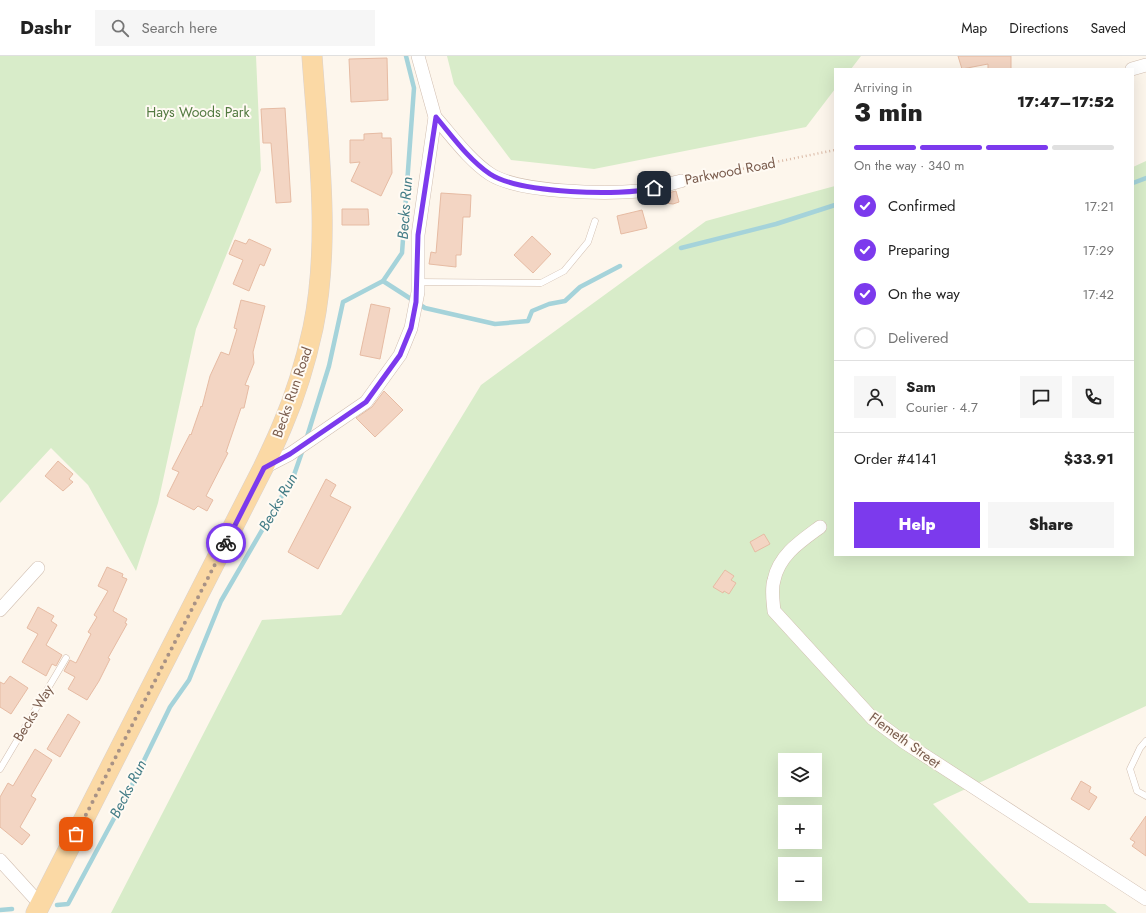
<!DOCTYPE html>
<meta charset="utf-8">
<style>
:root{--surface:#fff;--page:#f6f6f6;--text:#222;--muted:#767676;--line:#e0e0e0;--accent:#7c3aed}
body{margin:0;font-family:Jost,sans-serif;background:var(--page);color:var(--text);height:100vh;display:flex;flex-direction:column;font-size:15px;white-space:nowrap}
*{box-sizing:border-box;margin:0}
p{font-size:13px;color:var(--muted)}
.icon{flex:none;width:22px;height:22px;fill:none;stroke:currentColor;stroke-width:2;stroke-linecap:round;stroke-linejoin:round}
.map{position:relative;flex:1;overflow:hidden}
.side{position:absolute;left:834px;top:12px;width:300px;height:488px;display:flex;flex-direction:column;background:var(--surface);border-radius:0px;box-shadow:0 4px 16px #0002}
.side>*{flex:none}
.fabs{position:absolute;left:778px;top:697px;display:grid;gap:8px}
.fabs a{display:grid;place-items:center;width:44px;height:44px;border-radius:0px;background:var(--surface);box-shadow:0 4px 16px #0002;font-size:20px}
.pin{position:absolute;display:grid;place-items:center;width:34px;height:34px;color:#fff;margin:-17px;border-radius:8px;box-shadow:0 2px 6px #0006}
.courier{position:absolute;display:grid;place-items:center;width:40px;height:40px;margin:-20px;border:3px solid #7c3aed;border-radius:50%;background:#fff;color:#222;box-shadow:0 1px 5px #0007}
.headline em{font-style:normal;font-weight:800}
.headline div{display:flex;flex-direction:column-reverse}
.headline{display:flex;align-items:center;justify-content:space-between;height:68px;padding:0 20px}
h1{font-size:26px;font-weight:800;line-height:30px}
.bar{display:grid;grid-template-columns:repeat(4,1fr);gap:6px 4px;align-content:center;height:48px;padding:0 20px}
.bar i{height:5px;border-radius:3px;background:var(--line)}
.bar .on{background:var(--accent)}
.bar p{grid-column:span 4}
.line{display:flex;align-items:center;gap:10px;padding:0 20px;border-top:1px solid var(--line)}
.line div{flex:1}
.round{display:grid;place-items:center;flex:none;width:42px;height:42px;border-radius:0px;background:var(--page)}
ol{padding:0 20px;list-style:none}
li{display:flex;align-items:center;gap:12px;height:44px}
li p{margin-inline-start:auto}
li .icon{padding:4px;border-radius:50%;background:var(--accent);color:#fff;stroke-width:4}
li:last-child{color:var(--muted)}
li i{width:22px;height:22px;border:2px solid var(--line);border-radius:50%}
.button{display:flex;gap:8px;margin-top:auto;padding:8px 20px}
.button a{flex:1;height:46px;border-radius:0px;background:var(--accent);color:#fff;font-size:16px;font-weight:800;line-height:46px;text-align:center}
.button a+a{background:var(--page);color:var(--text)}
header{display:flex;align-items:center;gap:24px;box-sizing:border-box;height:56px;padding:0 20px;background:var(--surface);border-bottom:1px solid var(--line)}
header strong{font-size:19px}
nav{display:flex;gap:22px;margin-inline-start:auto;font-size:14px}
.search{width:280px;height:36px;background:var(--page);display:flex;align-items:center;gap:10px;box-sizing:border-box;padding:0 14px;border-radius:0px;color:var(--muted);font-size:15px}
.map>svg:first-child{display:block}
.green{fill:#d8ecc9;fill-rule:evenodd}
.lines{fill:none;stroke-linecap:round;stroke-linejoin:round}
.stream{stroke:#a5d3da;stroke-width:4.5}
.building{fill:#f3d5c3;stroke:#e6bba3}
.lane-casing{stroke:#d1beb0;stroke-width:7}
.street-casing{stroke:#d1beb0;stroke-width:14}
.primary-casing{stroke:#dad1cd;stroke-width:21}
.path{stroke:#d9b8a5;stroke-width:2.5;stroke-dasharray:1 3;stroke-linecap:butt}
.lane{stroke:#fff;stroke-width:6}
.street{stroke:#fff;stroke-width:13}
.primary{stroke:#fbd9a5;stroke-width:20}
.done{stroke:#a89285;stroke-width:4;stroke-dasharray:0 7.2}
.route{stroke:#7c3aed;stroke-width:5}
.labels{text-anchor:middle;stroke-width:4;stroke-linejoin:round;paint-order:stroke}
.park-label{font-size:14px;fill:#537a41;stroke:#fffaf3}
.street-label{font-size:14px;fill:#7a5c4d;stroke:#fffaf3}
.water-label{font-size:15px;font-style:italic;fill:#437c86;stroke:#fffaf3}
</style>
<header>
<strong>Dashr</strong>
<div class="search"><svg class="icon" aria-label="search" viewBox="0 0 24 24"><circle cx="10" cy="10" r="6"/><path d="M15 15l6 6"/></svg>Search here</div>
<nav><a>Map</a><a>Directions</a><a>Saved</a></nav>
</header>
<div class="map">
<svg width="1146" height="857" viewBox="0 0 1146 857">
<rect width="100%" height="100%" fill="#fdf6ec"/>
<g class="green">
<path d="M0 0H256L261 114 196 273 158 447 136 515 88 429 51 392 0 447Z"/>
<path d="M447 0H861L851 13H835V33L806 71 594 113 511 104 454 28Z"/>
<path d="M1146 105V650L933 748 1029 847 1105 848 1117 857H111L262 564 341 559 481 329 706 165 835 130V499H1133V111ZM785 704H815V734H785ZM785 756H815V786H785ZM785 808H815V838H785Z"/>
</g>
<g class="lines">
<g class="stream">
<path d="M1133 127 1146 122"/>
<path d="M681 192 776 168 835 149"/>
<path d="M383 225 425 252 495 268 528 265 532 255 549 248 565 245 580 231 620 210"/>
<path d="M306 384 329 310 343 246 383 225 402 197 414 32 406 0"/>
<path d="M57 849 68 848 132 729 170 651 189 624 221 545 294 419 303 393"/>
<path d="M0 854 12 853"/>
</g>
</g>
<g class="building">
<path d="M958 0H1011V13H988V8L962 13Z"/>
<path d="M387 2 388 44 351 46 349 3Z"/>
<path d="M285 52 291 146 276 147 271 87H263L261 53Z"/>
<path d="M382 77V82H391L392 117 381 140 351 125 360 106 350 107V84H364V78Z"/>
<path d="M676 135 679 146 673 148 638 144Z"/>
<path d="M441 137 471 139 470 161H463L461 199H456V211L429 208 431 196 436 197Z"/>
<path d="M342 153H368L369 169H342Z"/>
<path d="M642 154 647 172 621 178 617 160Z"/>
<path d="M532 180 551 198 533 217 514 199Z"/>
<path d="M249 183 271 193 264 210 260 208 249 235 233 228 243 204 229 198 235 184 246 188Z"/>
<path d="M241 244 265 250 253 296 254 307 245 329 249 330 244 352H241L226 396 228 397 206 440 213 444 207 455 198 450 194 454 167 440 179 416 172 413 190 378 191 379 201 350 202 351 210 320 221 296 229 299 237 273 234 272Z"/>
<path d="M371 248 390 252 380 303 360 299Z"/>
<path d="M384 335 403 354 375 381 356 362 372 351Z"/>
<path d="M58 405 73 418 69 423 73 426 63 435 45 420Z"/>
<path d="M326 423 336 429 330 440 351 451 318 513 288 496Z"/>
<path d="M764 478 770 488 755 496 750 486Z"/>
<path d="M107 511 123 518 122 521 127 523 113 555 127 563 125 567 127 568 108 602 110 603 99 625 87 644 68 633 75 621 64 615 70 604 76 607 91 578 88 576 97 561 94 559 108 535 98 530Z"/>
<path d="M725 514 734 520 731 524 736 527 729 538 724 535 723 537 713 531Z"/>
<path d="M38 551 54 560 51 565 57 569 46 589 62 599 56 610 52 608 46 620 22 606 38 578 27 572Z"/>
<path d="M10 620 28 632 11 658 0 651V626L4 628Z"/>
<path d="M68 658 80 666 60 701 47 693Z"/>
<path d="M35 693 52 704 31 740 36 743 20 771 30 779 22 789 0 771V741L8 727 13 730Z"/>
<path d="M1081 725 1091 731 1089 736 1097 741 1089 754 1071 743Z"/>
<path d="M1146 760V800L1132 790 1135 786 1130 783Z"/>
</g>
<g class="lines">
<g class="lane-casing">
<g id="lane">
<path d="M417 226 541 227 564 215 588 186 595 165"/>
<path d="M1146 685 1140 692 1130 713 1137 735 1146 740"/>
<path d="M0 713 66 602"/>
</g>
</g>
<g class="street-casing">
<g id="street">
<path d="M1132 13 1146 9"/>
<path d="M435 61C452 80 469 104 490 118 519 137 605 138 640 135 653 134 668 128 681 125"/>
<path d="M263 412 290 398 366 346 400 299 411 272 418 236V179L435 61 418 0"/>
<path d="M820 471C801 485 779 499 774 524 771 533 773 545 774 555L873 663 904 686 1146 843"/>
<path d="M0 554 38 512"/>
<path d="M0 804 40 848"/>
</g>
</g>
<g class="primary-casing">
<path id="primary" d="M36 857 263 412C270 397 277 383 283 368 296 338 306 304 313 272 331 186 318 87 312 0"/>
</g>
<path class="path" d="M692 123 835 94"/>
<use href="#lane" class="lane"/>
<use href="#street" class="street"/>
<use href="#primary" class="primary"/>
</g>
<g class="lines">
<path class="done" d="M76 778 226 487"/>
<path class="route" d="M226 487 264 412 290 398 366 346 400 299 411 272 416 246 418 179 436 61C452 80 469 104 490 118 519 137 621 141 654 132"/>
</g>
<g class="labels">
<g class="park-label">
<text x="198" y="61">Hays Woods Park</text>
</g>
<g class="street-label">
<text transform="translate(730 115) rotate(-11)" y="5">Parkwood Road</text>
<text transform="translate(292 336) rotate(-71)" y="5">Becks Run Road</text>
<text transform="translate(33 657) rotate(-59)" y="5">Becks Way</text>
<text transform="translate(905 684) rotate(36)" y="5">Flemeth Street</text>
</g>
<g class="water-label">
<text transform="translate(405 152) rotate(-86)" y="5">Becks Run</text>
<text transform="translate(278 446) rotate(-61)" y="5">Becks Run</text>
<text transform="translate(128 733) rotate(-63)" y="5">Becks Run</text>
</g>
</g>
</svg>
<div class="fabs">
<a><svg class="icon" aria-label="layers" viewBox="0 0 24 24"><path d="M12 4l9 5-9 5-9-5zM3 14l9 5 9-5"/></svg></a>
<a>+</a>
<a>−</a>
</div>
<div class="pin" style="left:76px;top:778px;background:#ea580c"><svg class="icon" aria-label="bag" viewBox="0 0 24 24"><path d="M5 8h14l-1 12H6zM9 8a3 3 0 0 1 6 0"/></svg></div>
<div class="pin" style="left:654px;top:132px;background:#1f2937"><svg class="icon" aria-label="home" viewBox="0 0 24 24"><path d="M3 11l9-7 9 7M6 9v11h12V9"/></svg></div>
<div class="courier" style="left:226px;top:487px"><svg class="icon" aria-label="bike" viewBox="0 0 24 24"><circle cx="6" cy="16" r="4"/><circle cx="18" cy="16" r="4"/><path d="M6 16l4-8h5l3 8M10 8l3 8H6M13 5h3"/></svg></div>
<section class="side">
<div class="headline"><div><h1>3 min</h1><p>Arriving in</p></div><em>17:47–17:52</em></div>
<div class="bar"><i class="on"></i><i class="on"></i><i class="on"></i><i></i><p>On the way · 340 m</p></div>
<ol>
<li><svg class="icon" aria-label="check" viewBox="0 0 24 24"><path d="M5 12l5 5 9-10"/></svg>Confirmed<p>17:21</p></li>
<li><svg class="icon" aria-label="check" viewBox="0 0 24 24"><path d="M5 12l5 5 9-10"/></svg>Preparing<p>17:29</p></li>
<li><svg class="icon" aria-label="check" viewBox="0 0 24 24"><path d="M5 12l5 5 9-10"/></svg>On the way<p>17:42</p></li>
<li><i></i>Delivered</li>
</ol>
<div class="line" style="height:72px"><a class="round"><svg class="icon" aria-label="person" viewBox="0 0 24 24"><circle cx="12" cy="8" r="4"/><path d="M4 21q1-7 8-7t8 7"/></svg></a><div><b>Sam</b><p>Courier · 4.7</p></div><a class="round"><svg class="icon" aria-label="chat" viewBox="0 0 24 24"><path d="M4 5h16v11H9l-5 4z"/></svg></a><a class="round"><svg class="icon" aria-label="phone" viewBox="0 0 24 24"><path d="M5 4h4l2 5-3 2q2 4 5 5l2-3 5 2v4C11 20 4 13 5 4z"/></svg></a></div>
<div class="line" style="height:52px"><div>Order #4141</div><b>$33.91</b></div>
<div class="button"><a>Help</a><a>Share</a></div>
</section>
</div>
